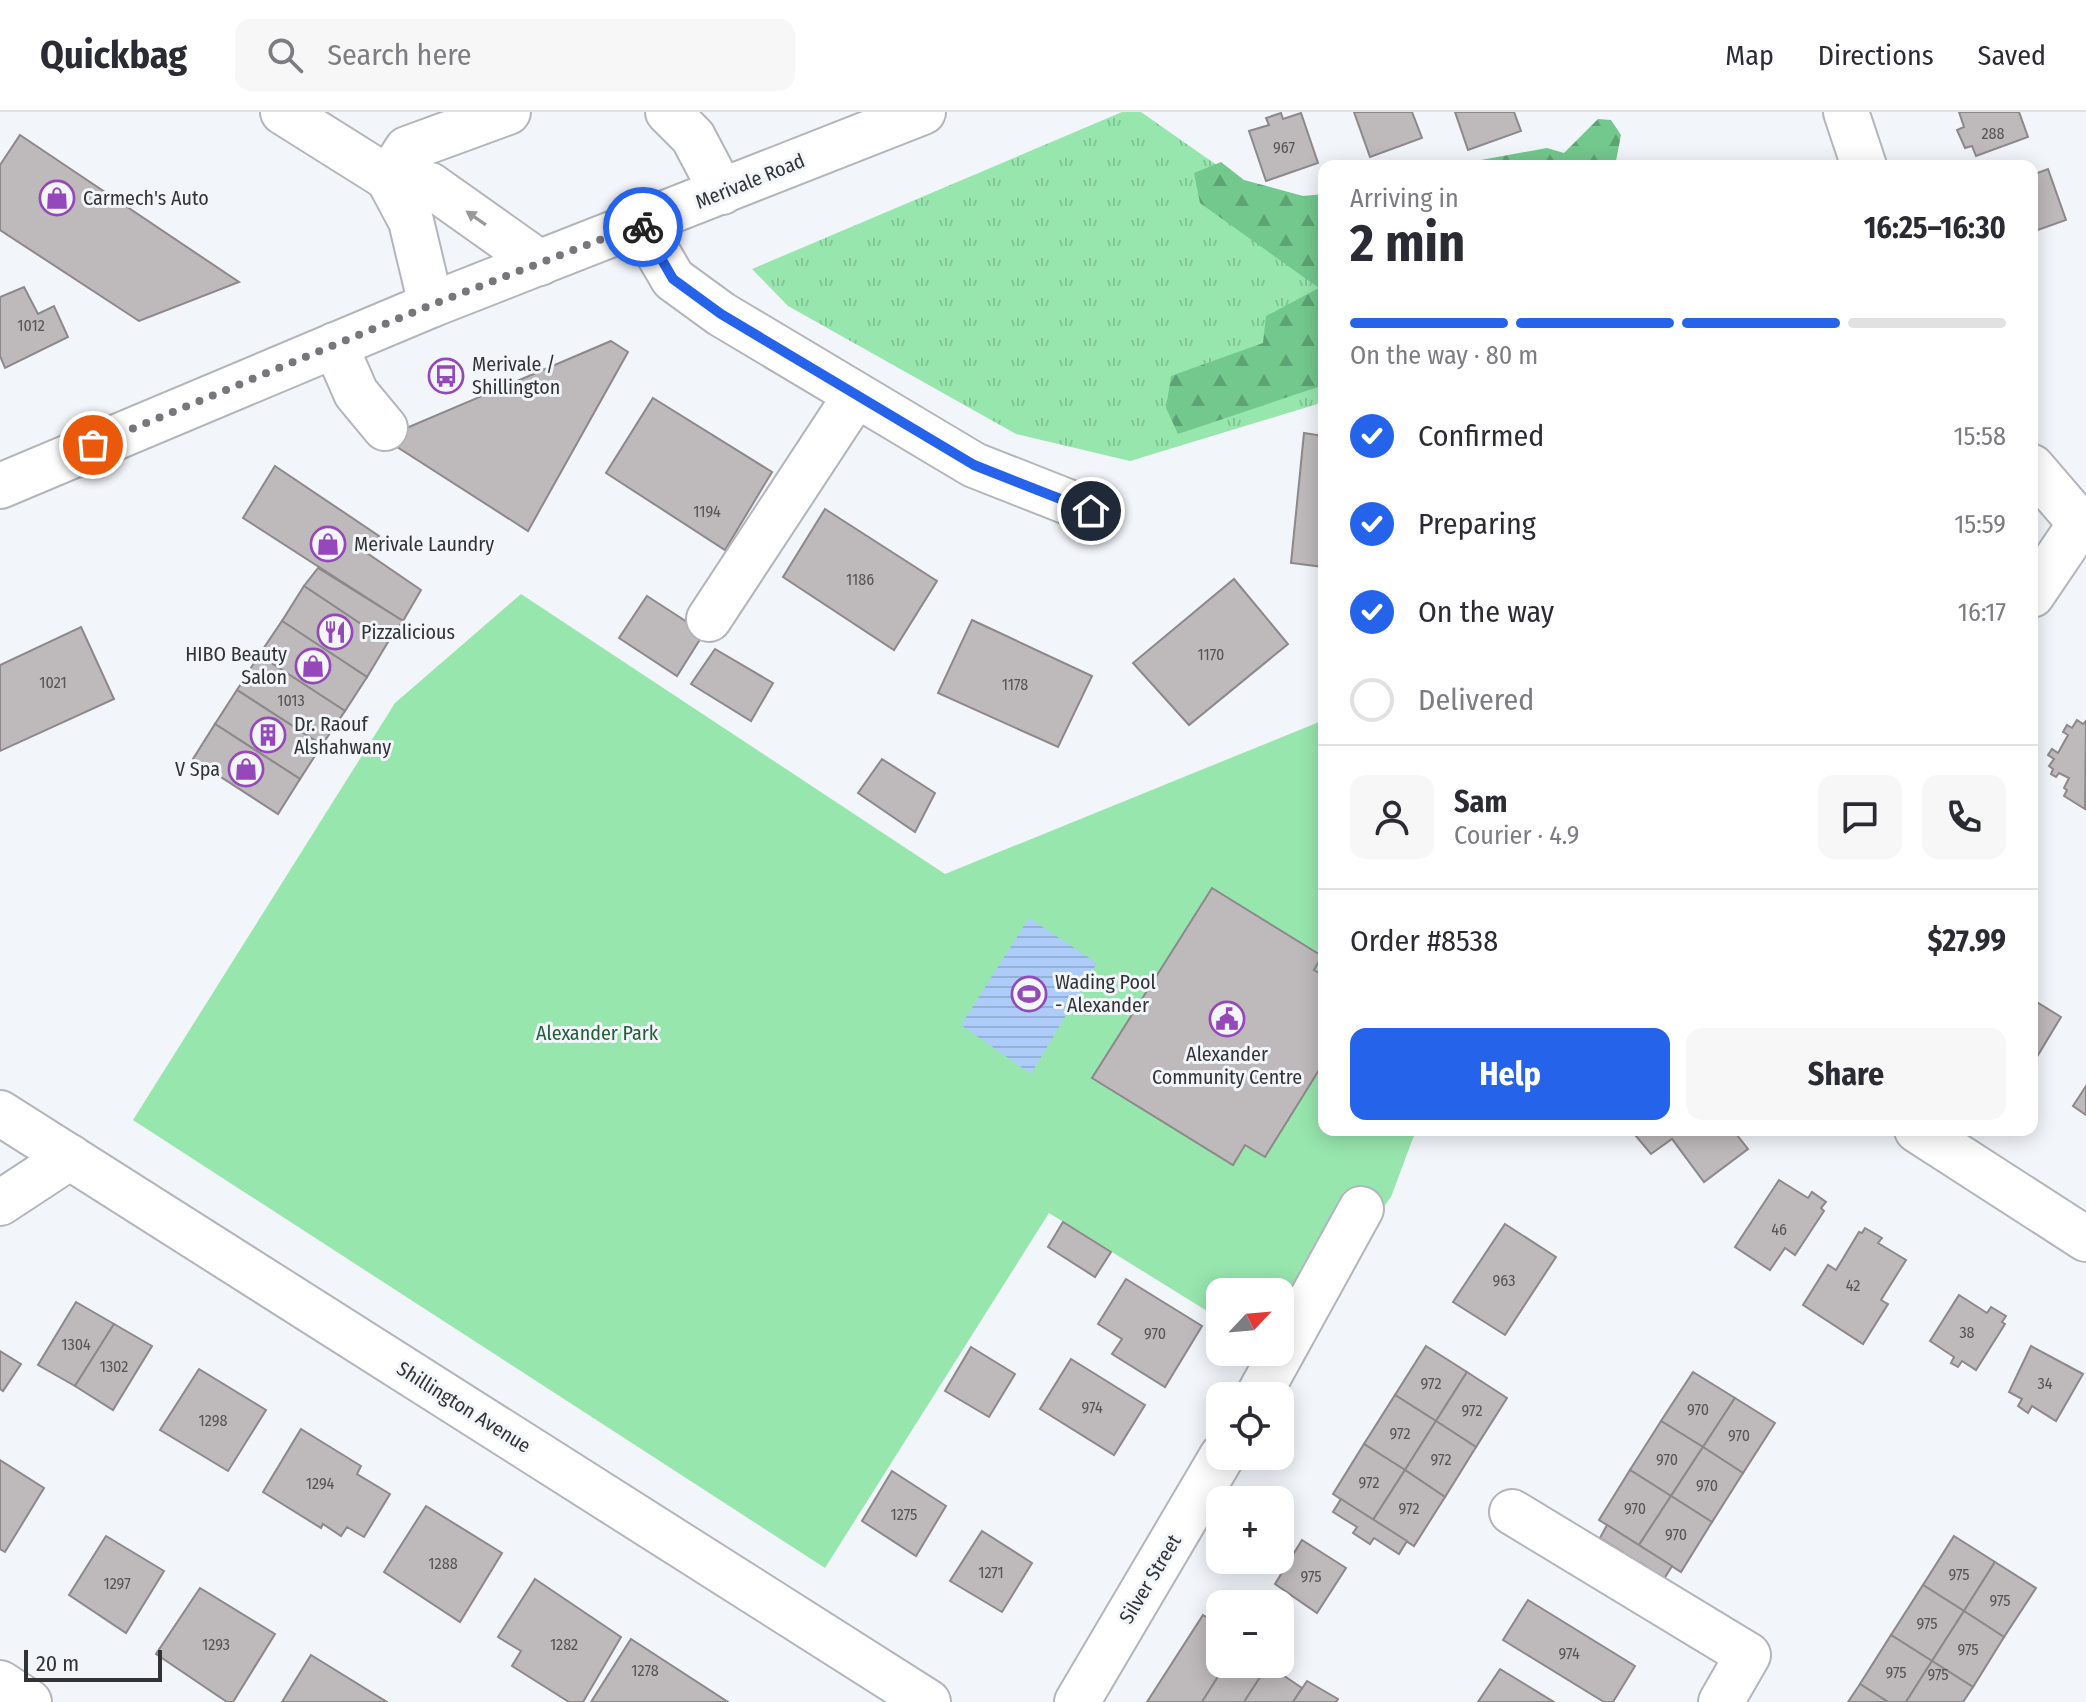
<!DOCTYPE html>
<meta charset="utf-8">
<style>
:root{--surface:#fff;--page:#f7f7f7;--text:#2b2b33;--muted:#7c7c81;--line:#e1e1e2;--accent:#2563eb}
body{margin:0;font-family:"Fira Sans Condensed",sans-serif;background:var(--page);color:var(--text);height:100vh;display:flex;flex-direction:column;font-size:30px;white-space:nowrap}
*{box-sizing:border-box;margin:0}
p{font-size:26px;color:var(--muted)}
.icon{flex:none;width:44px;height:44px;fill:none;stroke:currentColor;stroke-width:2;stroke-linecap:round;stroke-linejoin:round}
.map{position:relative;flex:1;overflow:hidden}
.drawer{position:absolute;left:1318px;top:48px;width:720px;height:976px;display:flex;flex-direction:column;background:var(--surface);border-radius:16px;box-shadow:0 4px 20px #0003}
.drawer>*{flex:none}
.needle{width:52px;rotate:64deg}
.controls{position:absolute;left:1206px;top:1166px;display:grid;gap:16px}
.controls a{display:grid;place-items:center;width:88px;height:88px;border-radius:16px;background:var(--surface);box-shadow:0 4px 20px #0003;font-size:40px}
.scale{position:absolute;left:24px;bottom:20px;width:138px;box-sizing:border-box;padding-left:8px;border:4px solid #323335;border-top:0;font-size:22px;line-height:28px;white-space:nowrap;color:#323335;-webkit-text-stroke:6px #f2f5fa;paint-order:stroke}
.pin{position:absolute;display:grid;place-items:center;width:68px;height:68px;color:#fff;margin:-34px;border:4px solid #fff;border-radius:50%;box-shadow:0 2px 8px #0007}
.courier{position:absolute;display:grid;place-items:center;width:80px;height:80px;margin:-40px;border:6px solid #2563eb;border-radius:50%;background:#fff;color:#222;box-shadow:0 2px 10px #0007}
.headline em{font-style:normal;font-weight:700}
.headline div{display:flex;flex-direction:column-reverse}
.headline{display:flex;align-items:center;justify-content:space-between;height:136px;padding:0 32px}
h1{font-size:52px;font-weight:700;line-height:60px}
.bar{display:grid;grid-template-columns:repeat(4,1fr);gap:12px 8px;align-content:center;height:96px;padding:0 32px}
.bar i{height:10px;border-radius:6px;background:var(--line)}
.bar .current{background:var(--accent)}
.bar p{grid-column:span 4}
.line{display:flex;align-items:center;gap:20px;padding:0 32px;border-top:2px solid var(--line)}
.line div{flex:1}
.round{display:grid;place-items:center;flex:none;width:84px;height:84px;border-radius:16px;background:var(--page)}
ol{padding:0 32px;list-style:none}
li{display:flex;align-items:center;gap:24px;height:88px}
li p{margin-inline-start:auto}
li .icon{padding:8px;border-radius:50%;background:var(--accent);color:#fff;stroke-width:4}
li:last-child{color:var(--muted)}
li i{width:44px;height:44px;border:4px solid var(--line);border-radius:50%}
.action{display:flex;gap:16px;margin-top:auto;padding:16px 32px}
.action a{flex:1;height:92px;border-radius:16px;background:var(--accent);color:#fff;font-size:32px;font-weight:700;line-height:92px;text-align:center}
.action a+a{background:var(--page);color:var(--text)}
header{display:flex;align-items:center;gap:48px;box-sizing:border-box;height:112px;padding:0 40px;background:var(--surface);border-bottom:2px solid var(--line)}
header strong{font-size:38px}
nav{display:flex;gap:44px;margin-inline-start:auto;font-size:28px}
.search{width:560px;height:72px;background:var(--page);display:flex;align-items:center;gap:20px;box-sizing:border-box;padding:0 28px;border-radius:16px;color:var(--muted);font-size:30px}
.map>svg:first-child{display:block}
.grass{fill:url(#grass-tufts)}
.forest{fill:url(#forest-firs)}
.green{fill:#97e6ae}
.water{fill:url(#water-rules)}
.building{fill:#beb9bb;stroke:#8d888a;stroke-width:2}
.lines{fill:none;stroke-linecap:round;stroke-linejoin:round}
.minor-casing{stroke:#b3b5ba;stroke-width:48}
.major-casing{stroke:#b3b5ba;stroke-width:48}
.minor{stroke:#fff;stroke-width:44}
.major{stroke:#fff;stroke-width:44}
.oneway{fill:#98999a}
.done{stroke:#75777a;stroke-width:8;stroke-dasharray:0 14.4}
.route{stroke:#2563eb;stroke-width:10}
.labels{text-anchor:middle;stroke-width:6;stroke-linejoin:round;paint-order:stroke}
.number-label{font-size:16px;fill:#555456}
.street-label{font-size:20px;fill:#323335;stroke:#f2f5fa}
.poi-label{font-size:20px;fill:#323335;stroke:#f2f5fa;text-anchor:start}
.park-label{font-size:20px;fill:#23603a;stroke:#f2f5fa}
</style>
<header>
<strong>Quickbag</strong>
<div class="search"><svg class="icon" aria-label="search" viewBox="0 0 24 24"><circle cx="10" cy="10" r="6"/><path d="M15 15l6 6"/></svg>Search here</div>
<nav><a>Map</a><a>Directions</a><a>Saved</a></nav>
</header>
<div class="map">
<svg width="2086" height="1590" viewBox="0 0 2086 1590">
<defs>
<pattern id="grass-tufts" width="24" height="20" patternUnits="userSpaceOnUse" patternTransform="scale(2)"><rect width="24" height="20" fill="#97e6ae"/><path d="M3 7l-1-3M5 7V3M7 7l1-3M15 17l-1-3M17 17v-4M19 17l1-3" fill="none" stroke="#83c696"/></pattern>
<pattern id="forest-firs" width="22" height="20" patternUnits="userSpaceOnUse" patternTransform="scale(2)"><rect width="22" height="20" fill="#72c88d"/><path d="M5 1l3.5 6h-7zM16 11l3.5 6h-7z" fill="#5ea374"/></pattern>
<pattern id="water-rules" width="6" height="5" patternUnits="userSpaceOnUse" patternTransform="scale(2)"><rect width="6" height="5" fill="#adccf9"/><path d="M0 2.5h6" fill="none" stroke="#95b0d6"/></pattern>
</defs>
<rect width="100%" height="100%" fill="#f2f5fa"/>
<path class="grass" d="M1122 0H1141L1324 128V290L1130 349 1016 322 788 194 752 157Z"/>
<g class="forest">
<path d="M1598 7 1611 8 1621 23 1615 54H1448L1547 36 1564 41Z"/>
<path d="M1221 50 1244 68 1303 84 1324 82V273L1178 322 1166 296 1171 264 1263 231 1266 204 1319 176 1200 91 1194 61Z"/>
</g>
<path class="green" d="M521 482 945 762 1324 608V1018H1416L1391 1085 1309 1193 1280 1240V1180H1220V1207L1049 1101 825 1456 133 1008 395 591Z"/>
<path class="water" d="M1029 806 1097 851 1031 962 961 913Z"/>
<g class="building">
<path d="M1354 0H1412L1422 26 1370 45Z"/>
<path d="M1455 0H1514L1521 19 1468 38Z"/>
<path d="M1959 0H2019L2028 25 1976 44 1972 34 1965 36 1957 18 1964 15Z"/>
<path d="M1281 1 1283 7 1301 1 1318 51 1266 69 1249 19 1269 13 1266 6Z"/>
<path d="M20 23 239 170 139 209 0 118V53Z"/>
<path d="M2048 57 2066 108 2032 120V63Z"/>
<path d="M24 175 38 202 54 194 68 225 5 256 0 244V185Z"/>
<path d="M611 229 628 240 528 419 383 326Z"/>
<path d="M653 286 772 360 725 438 606 361Z"/>
<path d="M1304 321 1324 324V455L1291 451Z"/>
<path d="M275 354 379 424 367 441 421 478 403 509 243 406Z"/>
<path d="M825 397 937 469 894 538 783 465Z"/>
<path d="M318 456 403 509 388 530 304 474Z"/>
<path d="M1234 467 1288 532 1189 613 1133 551Z"/>
<path d="M304 474 388 530 367 565 282 509Z"/>
<path d="M647 484 704 521 677 564 619 526Z"/>
<path d="M972 508 1092 564 1058 635 938 581Z"/>
<path d="M282 509 367 565 345 599 259 543Z"/>
<path d="M81 515 114 587 0 639V553Z"/>
<path d="M715 537 773 571 751 609 691 572Z"/>
<path d="M259 543 345 599 322 633 237 578Z"/>
<path d="M237 578 322 633 300 667 215 612Z"/>
<path d="M2077 608 2083 612 2086 609 2085 697 2064 684 2067 678 2064 676 2069 666 2059 661 2056 665 2051 662 2053 657 2049 654 2054 647 2048 643 2052 637 2058 641 2068 623 2063 620 2067 613 2072 616Z"/>
<path d="M215 612 300 667 278 702 193 647Z"/>
<path d="M882 647 935 681 915 720 858 681Z"/>
<path d="M1212 776 1322 844 1314 858 1324 864V950L1265 1045 1245 1033 1233 1053 1092 966Z"/>
<path d="M2032 887 2061 905 2032 953Z"/>
<path d="M2086 974V1003L2073 994Z"/>
<path d="M1643 1018H1733L1748 1037 1704 1070 1672 1027 1651 1042 1636 1024Z"/>
<path d="M1779 1068 1808 1086 1812 1080 1826 1090 1821 1096 1824 1099 1795 1143 1785 1136 1770 1158 1735 1135Z"/>
<path d="M1063 1110 1111 1140 1095 1165 1048 1135Z"/>
<path d="M1505 1112 1556 1145 1505 1223 1453 1190Z"/>
<path d="M1865 1116 1882 1126 1878 1131 1906 1148 1881 1188 1888 1192 1863 1232 1803 1193 1828 1153 1836 1158 1859 1120 1862 1121Z"/>
<path d="M1126 1167 1202 1214 1165 1275 1112 1242 1122 1227 1098 1212Z"/>
<path d="M1959 1183 1987 1201 1991 1195 2006 1204 2002 1210 2005 1212 1976 1258 1962 1249 1958 1255 1951 1251 1954 1245 1930 1229Z"/>
<path d="M76 1190 114 1212 75 1274 38 1253Z"/>
<path d="M114 1212 152 1234 113 1298 75 1274Z"/>
<path d="M1426 1234 1467 1260 1436 1309 1395 1283Z"/>
<path d="M2031 1234 2083 1262 2056 1309 2032 1294 2028 1301 2018 1294 2022 1287 2009 1280Z"/>
<path d="M971 1235 1015 1262 989 1305 945 1279Z"/>
<path d="M0 1239 21 1252 3 1279 0 1277Z"/>
<path d="M1071 1247 1145 1293 1114 1343 1040 1297Z"/>
<path d="M199 1257 266 1298 228 1359 160 1318Z"/>
<path d="M1467 1260 1507 1286 1476 1335 1436 1309Z"/>
<path d="M1693 1260 1735 1286 1703 1335 1661 1309Z"/>
<path d="M1395 1283 1436 1309 1405 1358 1364 1332Z"/>
<path d="M1735 1286 1775 1311 1743 1361 1703 1335Z"/>
<path d="M1436 1309 1476 1335 1445 1385 1405 1358Z"/>
<path d="M1661 1309 1703 1335 1671 1384 1630 1358Z"/>
<path d="M301 1317 361 1354 357 1362 390 1382 364 1425 347 1415 341 1424 323 1412 321 1416 263 1380Z"/>
<path d="M1364 1332 1405 1358 1373 1408 1333 1382Z"/>
<path d="M1703 1335 1743 1361 1712 1410 1671 1384Z"/>
<path d="M0 1348 44 1376 5 1440 0 1437Z"/>
<path d="M1405 1358 1445 1385 1414 1434 1373 1408Z"/>
<path d="M1630 1358 1671 1384 1639 1433 1599 1408Z"/>
<path d="M892 1359 946 1394 916 1444 862 1409Z"/>
<path d="M1671 1384 1712 1410 1681 1460 1639 1433Z"/>
<path d="M1341 1387 1407 1429 1399 1442 1374 1426 1370 1432 1353 1421 1357 1415 1333 1400Z"/>
<path d="M426 1394 502 1441 460 1510 384 1460Z"/>
<path d="M1607 1413 1672 1454 1664 1467 1641 1451 1638 1456 1620 1445 1623 1440 1600 1426Z"/>
<path d="M982 1419 1032 1451 1002 1500 950 1469Z"/>
<path d="M106 1424 164 1459 126 1521 69 1483Z"/>
<path d="M1954 1424 1995 1450 1964 1499 1923 1473Z"/>
<path d="M1302 1428 1346 1456 1317 1501 1275 1472Z"/>
<path d="M1995 1450 2036 1476 2004 1525 1964 1499Z"/>
<path d="M535 1467 621 1525 583 1590H569L512 1554 521 1539 498 1525Z"/>
<path d="M1923 1473 1964 1499 1932 1549 1891 1523Z"/>
<path d="M200 1476 275 1522 233 1590H227L156 1542Z"/>
<path d="M1528 1488 1635 1554 1613 1590H1604L1503 1528Z"/>
<path d="M1964 1499 2004 1525 1973 1575 1932 1549Z"/>
<path d="M1203 1503 1220 1514V1552H1226L1202 1590H1147Z"/>
<path d="M1891 1523 1932 1549 1906 1590H1888L1860 1572Z"/>
<path d="M631 1527 728 1590H591Z"/>
<path d="M311 1543 387 1590H282Z"/>
<path d="M1932 1549 1973 1575 1963 1590H1906Z"/>
<path d="M1226 1552 1268 1553 1244 1590H1202Z"/>
<path d="M1268 1553 1302 1576 1293 1590H1244Z"/>
<path d="M1500 1557 1554 1590H1478Z"/>
<path d="M1307 1569 1338 1587 1336 1590H1293Z"/>
<path d="M1860 1572 1888 1590H1848Z"/>
</g>
<g class="lines">
<g class="minor-casing">
<g id="minor">
<path d="M283 0 388 66 430 73 540 151"/>
<path d="M668 0 693 25 722 80"/>
<path d="M1846 0 1864 54"/>
<path d="M388 66 407 37 508 0"/>
<path d="M388 66 411 109 431 193"/>
<path d="M641 112 673 167 721 202 974 353 1091 399"/>
<path d="M335 233 356 281 385 316"/>
<path d="M2032 355 2086 418"/>
<path d="M2032 483 2080 412"/>
<path d="M709 507 856 283"/>
<path d="M0 1001 928 1590"/>
<path d="M1917 1018 2086 1127"/>
<path d="M0 1091 70 1045"/>
<path d="M1258 1284 1361 1097"/>
<path d="M1512 1400 1748 1543 1721 1590"/>
<path d="M0 1571 29 1590"/>
<path d="M1077 1590 1222 1344"/>
</g>
</g>
<g class="major-casing">
<path id="major" d="M0 374 431 193 923 0"/>
</g>
<use href="#minor" class="minor"/>
<use href="#major" class="major"/>
</g>
<defs><path id="oneway-solid" d="M-6-.8H1V-3.2L6.5 0L1 3.2V.8H-6Z" transform="scale(2)"/></defs>
<use class="oneway" href="#oneway-solid" transform="translate(476 106) rotate(-145)"/>
<g class="lines">
<path class="done" d="M93 333 431 193 641 112 643 115"/>
<path class="route" d="M643 115 673 167 721 202 974 353 1091 399"/>
</g>
<defs>
<g id="shop-ring" transform="scale(1.8)"><circle r="9.5" fill="#f2f5fa" stroke="#9448ba" stroke-width="1.5"/><path d="M-5-2.5h2.3a2.7 3.5 0 0 1 5.4 0H5L5.5 6h-11ZM-1.5-2.5h3a1.5 2.3 0 0 0-3 0Z" fill="#9448ba"/></g>
<g id="bus-ring" transform="scale(1.8)"><circle r="9.5" fill="#f2f5fa" stroke="#9448ba" stroke-width="1.5"/><path d="M-5-6H5V4H4V6H2V4H-2V6H-4V4H-5ZM-3.5-4V0h7V-4ZM-3.5 1.2v1.5H-2V1.2ZM2 1.2v1.5H3.5V1.2Z" fill="#9448ba"/></g>
<g id="restaurant-ring" transform="scale(1.8)"><circle r="9.5" fill="#f2f5fa" stroke="#9448ba" stroke-width="1.5"/><path d="M-5-6h1v4h1v-4h1v4h1v-4h1v5L-1.5 .5V6h-2V.5L-5-1ZM5-6V6H3V1.5H1.5Q1.5-4 5-6Z" fill="#9448ba"/></g>
<g id="building-ring" transform="scale(1.8)"><circle r="9.5" fill="#f2f5fa" stroke="#9448ba" stroke-width="1.5"/><path d="M-4-6H4V6H1V3H-1V6H-4ZM-2.5-4.3h1.7v1.8h-1.7ZM.8-4.3h1.7v1.8H.8ZM-2.5-1h1.7V.8h-1.7ZM.8-1h1.7V.8H.8Z" fill="#9448ba"/></g>
<g id="stadium-ring" transform="scale(1.8)"><circle r="9.5" fill="#f2f5fa" stroke="#9448ba" stroke-width="1.5"/><path d="M0-5a6.5 5 0 1 0 0 10a6.5 5 0 1 0 0-10ZM-3.5-1.8h7v3.6h-7Z" fill="#9448ba"/></g>
<g id="civic-ring" transform="scale(1.8)"><circle r="9.5" fill="#f2f5fa" stroke="#9448ba" stroke-width="1.5"/><path d="M-.6-6.5H3V-4.5H.6V-3L4-1V1h2V6H-6V1h2V-1L-.6-3ZM-1.2 2.5V6h2.4V2.5Z" fill="#9448ba"/></g>
</defs>
<g fill-rule="evenodd">
<use href="#shop-ring" x="57" y="86"/>
<use href="#bus-ring" x="446" y="264"/>
<use href="#shop-ring" x="328" y="432"/>
<use href="#restaurant-ring" x="335" y="520"/>
<use href="#shop-ring" x="313" y="554"/>
<use href="#building-ring" x="268" y="623"/>
<use href="#shop-ring" x="246" y="657"/>
<use href="#stadium-ring" x="1029" y="882"/>
<use href="#civic-ring" x="1227" y="907"/>
</g>
<g class="labels">
<g class="number-label">
<text x="1993" y="27">288</text>
<text x="1284" y="41">967</text>
<text x="31" y="219">1012</text>
<text x="707" y="405">1194</text>
<text x="860" y="473">1186</text>
<text x="1211" y="548">1170</text>
<text x="53" y="576">1021</text>
<text x="1015" y="578">1178</text>
<text x="291" y="594">1013</text>
<text x="1779" y="1123">46</text>
<text x="1504" y="1174">963</text>
<text x="1853" y="1179">42</text>
<text x="1967" y="1226">38</text>
<text x="1155" y="1227">970</text>
<text x="76" y="1238">1304</text>
<text x="114" y="1260">1302</text>
<text x="1431" y="1277">972</text>
<text x="2045" y="1277">34</text>
<text x="1092" y="1301">974</text>
<text x="1698" y="1303">970</text>
<text x="1472" y="1304">972</text>
<text x="213" y="1314">1298</text>
<text x="1400" y="1327">972</text>
<text x="1739" y="1329">970</text>
<text x="1441" y="1353">972</text>
<text x="1667" y="1353">970</text>
<text x="1369" y="1376">972</text>
<text x="320" y="1377">1294</text>
<text x="1707" y="1379">970</text>
<text x="1409" y="1402">972</text>
<text x="1635" y="1402">970</text>
<text x="904" y="1408">1275</text>
<text x="1676" y="1428">970</text>
<text x="443" y="1457">1288</text>
<text x="991" y="1466">1271</text>
<text x="1959" y="1468">975</text>
<text x="1311" y="1470">975</text>
<text x="117" y="1477">1297</text>
<text x="2000" y="1494">975</text>
<text x="1927" y="1517">975</text>
<text x="216" y="1538">1293</text>
<text x="564" y="1538">1282</text>
<text x="1968" y="1543">975</text>
<text x="1569" y="1547">974</text>
<text x="645" y="1564">1278</text>
<text x="1896" y="1566">975</text>
<text x="1938" y="1568">975</text>
</g>
<g class="street-label">
<text transform="translate(750 69) rotate(-22)" y="7">Merivale Road</text>
<text transform="translate(464 1295) rotate(32)" y="7">Shillington Avenue</text>
<text transform="translate(1150 1467) rotate(-59)" y="7">Silver Street</text>
</g>
<g class="poi-label">
<text x="83" y="93">Carmech's Auto</text>
<text x="472" y="259">Merivale /<tspan x="472" dy="23">Shillington</tspan></text>
<text x="354" y="439">Merivale Laundry</text>
<text x="361" y="527">Pizzalicious</text>
<text x="287" y="549" text-anchor="end">HIBO Beauty<tspan x="287" dy="23">Salon</tspan></text>
<text x="294" y="619">Dr. Raouf<tspan x="294" dy="23">Alshahwany</tspan></text>
<text x="220" y="664" text-anchor="end">V Spa</text>
<text x="1055" y="877">Wading Pool<tspan x="1055" dy="23">- Alexander</tspan></text>
<text x="1227" y="949" text-anchor="middle">Alexander<tspan x="1227" dy="23">Community Centre</tspan></text>
</g>
<g class="park-label">
<text x="597" y="928">Alexander Park</text>
</g>
</g>
</svg>
<div class="controls">
<a><svg class="needle" viewBox="-14 -14 28 28"><path d="M0-13l5 13h-10z" fill="#e53935"/><path d="M0 13l5-13h-10z" fill="#7c7c81"/></svg></a>
<a><svg class="icon" aria-label="locate" viewBox="0 0 24 24"><circle cx="12" cy="12" r="6"/><path d="M12 2v4M12 18v4M2 12h4M18 12h4"/></svg></a>
<a>+</a>
<a>−</a>
</div>
<div class="scale">20 m</div>
<div class="pin" style="left:93px;top:333px;background:#ea580c"><svg class="icon" aria-label="bag" viewBox="0 0 24 24"><path d="M5 8h14l-1 12H6zM9 8a3 3 0 0 1 6 0"/></svg></div>
<div class="pin" style="left:1091px;top:399px;background:#1f2937"><svg class="icon" aria-label="home" viewBox="0 0 24 24"><path d="M3 11l9-7 9 7M6 9v11h12V9"/></svg></div>
<div class="courier" style="left:643px;top:115px"><svg class="icon" aria-label="bike" viewBox="0 0 24 24"><circle cx="6" cy="16" r="4"/><circle cx="18" cy="16" r="4"/><path d="M6 16l4-8h5l3 8M10 8l3 8H6M13 5h3"/></svg></div>
<section class="drawer">
<div class="headline"><div><h1>2 min</h1><p>Arriving in</p></div><em>16:25–16:30</em></div>
<div class="bar"><i class="current"></i><i class="current"></i><i class="current"></i><i></i><p>On the way · 80 m</p></div>
<ol>
<li><svg class="icon" aria-label="check" viewBox="0 0 24 24"><path d="M5 12l5 5 9-10"/></svg>Confirmed<p>15:58</p></li>
<li><svg class="icon" aria-label="check" viewBox="0 0 24 24"><path d="M5 12l5 5 9-10"/></svg>Preparing<p>15:59</p></li>
<li><svg class="icon" aria-label="check" viewBox="0 0 24 24"><path d="M5 12l5 5 9-10"/></svg>On the way<p>16:17</p></li>
<li><i></i>Delivered</li>
</ol>
<div class="line" style="height:144px"><a class="round"><svg class="icon" aria-label="person" viewBox="0 0 24 24"><circle cx="12" cy="8" r="4"/><path d="M4 21q1-7 8-7t8 7"/></svg></a><div><b>Sam</b><p>Courier · 4.9</p></div><a class="round"><svg class="icon" aria-label="chat" viewBox="0 0 24 24"><path d="M4 5h16v11H9l-5 4z"/></svg></a><a class="round"><svg class="icon" aria-label="phone" viewBox="0 0 24 24"><path d="M5 4h4l2 5-3 2q2 4 5 5l2-3 5 2v4C11 20 4 13 5 4z"/></svg></a></div>
<div class="line" style="height:104px"><div>Order #8538</div><b>$27.99</b></div>
<div class="action"><a>Help</a><a>Share</a></div>
</section>
</div>
